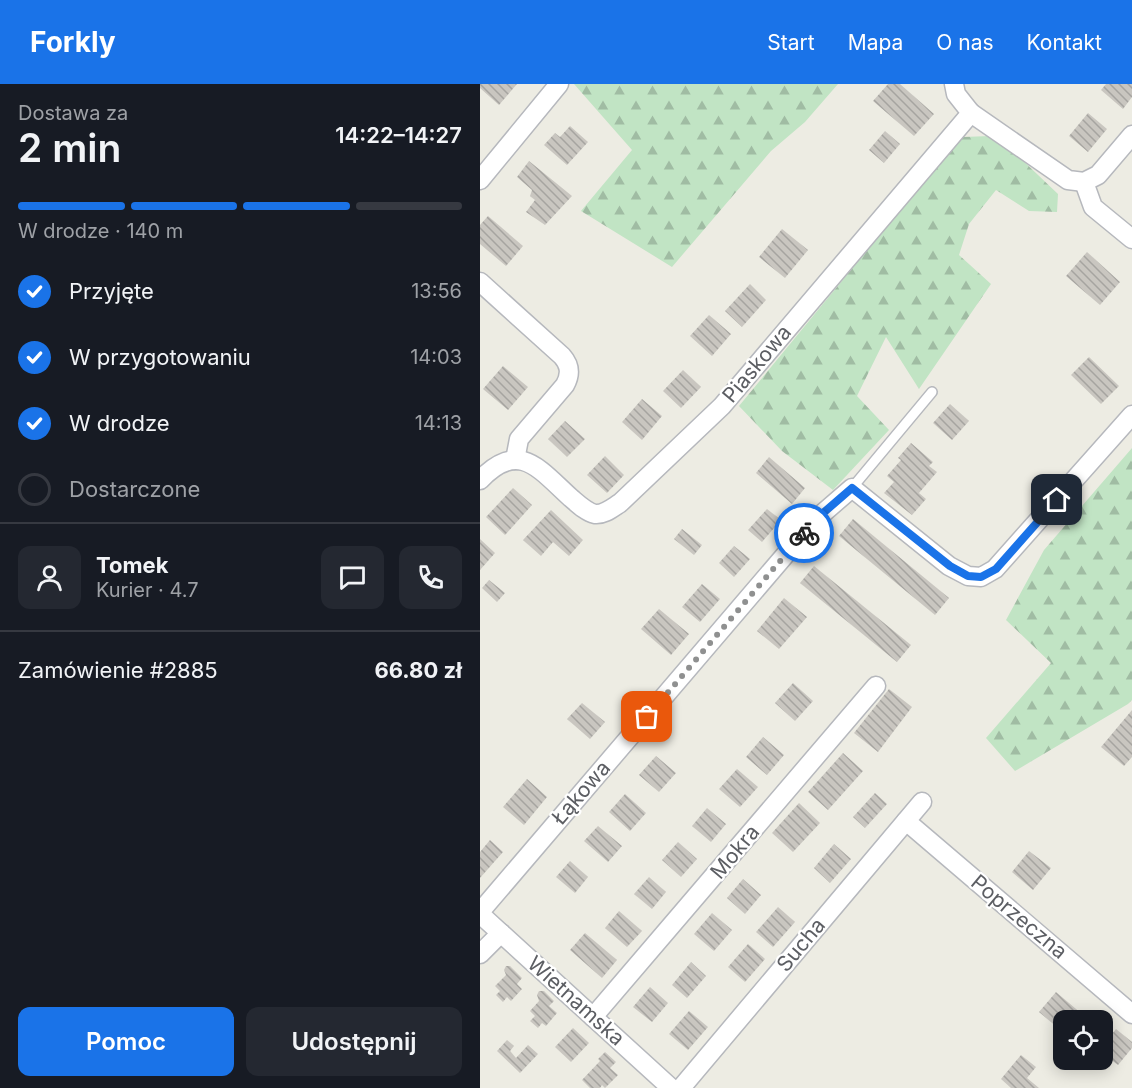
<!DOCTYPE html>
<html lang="pl">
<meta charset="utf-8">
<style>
:root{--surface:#171b24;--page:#242831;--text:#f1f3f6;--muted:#9ea1a6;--line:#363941;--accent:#1a73e8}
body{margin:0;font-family:Inter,sans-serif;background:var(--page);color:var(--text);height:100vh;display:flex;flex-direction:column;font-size:22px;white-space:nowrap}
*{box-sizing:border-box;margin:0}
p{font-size:20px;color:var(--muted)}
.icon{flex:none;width:33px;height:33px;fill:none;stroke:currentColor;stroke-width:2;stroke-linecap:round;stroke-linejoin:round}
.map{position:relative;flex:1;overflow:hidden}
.drawer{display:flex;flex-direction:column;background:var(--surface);width:480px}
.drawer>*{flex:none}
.tools{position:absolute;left:573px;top:926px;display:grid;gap:12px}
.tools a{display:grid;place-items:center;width:60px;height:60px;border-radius:12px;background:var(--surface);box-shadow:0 3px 15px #0003;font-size:30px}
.pin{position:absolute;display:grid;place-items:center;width:51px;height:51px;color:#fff;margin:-26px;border-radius:12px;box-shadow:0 3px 9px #0006}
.courier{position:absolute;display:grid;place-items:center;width:60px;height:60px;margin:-30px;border:4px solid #1a73e8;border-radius:50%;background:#fff;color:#222;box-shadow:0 2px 8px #0007}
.head em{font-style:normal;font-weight:600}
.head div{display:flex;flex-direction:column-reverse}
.head{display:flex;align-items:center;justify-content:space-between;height:102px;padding:0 18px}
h1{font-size:39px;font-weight:600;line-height:45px}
.bar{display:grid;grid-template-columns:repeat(4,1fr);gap:9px 6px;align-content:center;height:72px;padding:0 18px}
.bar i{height:8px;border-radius:4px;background:var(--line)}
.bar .current{background:var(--accent)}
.bar p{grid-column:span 4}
.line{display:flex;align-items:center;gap:15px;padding:0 18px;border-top:2px solid var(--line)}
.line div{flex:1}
.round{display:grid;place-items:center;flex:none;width:63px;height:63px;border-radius:12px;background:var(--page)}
ol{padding:0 18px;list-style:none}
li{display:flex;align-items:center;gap:18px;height:66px}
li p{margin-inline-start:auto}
li .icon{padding:6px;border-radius:50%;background:var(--accent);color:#fff;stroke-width:4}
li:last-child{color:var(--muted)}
li i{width:33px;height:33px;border:3px solid var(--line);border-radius:50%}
.button{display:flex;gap:12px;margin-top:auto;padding:12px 18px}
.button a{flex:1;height:69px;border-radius:12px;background:var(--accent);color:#fff;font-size:24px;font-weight:600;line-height:69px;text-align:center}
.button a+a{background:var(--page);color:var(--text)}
header{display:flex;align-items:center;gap:36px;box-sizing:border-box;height:84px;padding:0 30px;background:var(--accent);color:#fff}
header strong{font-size:28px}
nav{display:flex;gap:33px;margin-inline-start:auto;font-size:21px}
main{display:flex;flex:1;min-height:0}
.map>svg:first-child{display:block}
.forest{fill:url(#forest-firs)}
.building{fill:url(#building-back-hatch)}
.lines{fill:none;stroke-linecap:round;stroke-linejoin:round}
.service-casing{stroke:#b6b8bd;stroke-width:12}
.minor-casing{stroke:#b6b8bd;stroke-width:21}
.service{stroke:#fff;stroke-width:9}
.minor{stroke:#fff;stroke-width:18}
.done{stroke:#8f9090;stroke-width:6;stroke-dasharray:0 10.8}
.route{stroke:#1a73e8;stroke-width:8}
.labels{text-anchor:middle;stroke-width:4.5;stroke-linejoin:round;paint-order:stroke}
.street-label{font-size:21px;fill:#5c5e63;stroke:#fff}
</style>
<header>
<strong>Forkly</strong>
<nav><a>Start</a><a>Mapa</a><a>O nas</a><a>Kontakt</a></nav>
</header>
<main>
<section class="drawer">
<div class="head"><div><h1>2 min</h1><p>Dostawa za</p></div><em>14:22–14:27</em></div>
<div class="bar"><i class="current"></i><i class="current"></i><i class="current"></i><i></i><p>W drodze · 140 m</p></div>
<ol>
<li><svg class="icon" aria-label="check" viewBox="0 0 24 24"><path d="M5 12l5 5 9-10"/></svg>Przyjęte<p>13:56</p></li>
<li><svg class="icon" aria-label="check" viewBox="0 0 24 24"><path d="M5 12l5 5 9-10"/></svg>W przygotowaniu<p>14:03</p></li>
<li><svg class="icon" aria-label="check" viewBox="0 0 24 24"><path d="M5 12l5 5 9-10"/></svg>W drodze<p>14:13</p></li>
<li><i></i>Dostarczone</li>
</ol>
<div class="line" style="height:108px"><a class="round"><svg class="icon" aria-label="person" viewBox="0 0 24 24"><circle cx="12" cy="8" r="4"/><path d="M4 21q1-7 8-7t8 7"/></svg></a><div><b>Tomek</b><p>Kurier · 4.7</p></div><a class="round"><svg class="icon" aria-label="chat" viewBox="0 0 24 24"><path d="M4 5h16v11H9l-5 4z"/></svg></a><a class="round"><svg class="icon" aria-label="phone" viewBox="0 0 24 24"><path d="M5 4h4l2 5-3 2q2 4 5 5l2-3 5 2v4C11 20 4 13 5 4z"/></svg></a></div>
<div class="line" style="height:78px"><div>Zamówienie #2885</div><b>66.80 zł</b></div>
<div class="button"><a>Pomoc</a><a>Udostępnij</a></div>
</section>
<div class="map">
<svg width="652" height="1004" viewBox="0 0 652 1004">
<defs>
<pattern id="forest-firs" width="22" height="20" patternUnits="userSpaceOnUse" patternTransform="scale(1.5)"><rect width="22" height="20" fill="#c1e4c4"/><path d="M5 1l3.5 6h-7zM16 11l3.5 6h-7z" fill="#a0bca3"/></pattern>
<pattern id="building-back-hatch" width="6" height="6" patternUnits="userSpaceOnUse" patternTransform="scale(1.5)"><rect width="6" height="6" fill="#c9c6c0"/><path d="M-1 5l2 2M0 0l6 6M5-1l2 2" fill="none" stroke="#a6a4a0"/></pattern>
</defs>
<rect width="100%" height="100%" fill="#edece3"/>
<g class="forest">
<path d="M94 0H358L325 38 291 67 192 183 101 127 152 66Z"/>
<path d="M510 52 537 71 578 110 577 128 549 127 516 106 489 140 479 171 511 200 439 305 406 253 377 312 409 346 353 406 302 367 259 322 459 79 483 53Z"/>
<path d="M652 364V616L648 620 535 687 506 654 571 579 526 536 564 466Z"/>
</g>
<g class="building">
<path d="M0 0H37L19 21 0 4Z"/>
<path d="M408 0H420L454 30 434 52 393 17Z"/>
<path d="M626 0H652V13L643 25 621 6Z"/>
<path d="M608 29 627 45 608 68 589 52Z"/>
<path d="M90 42 108 58 87 81 64 61 75 49 80 53Z"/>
<path d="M405 47 420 60 404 79 389 66Z"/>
<path d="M49 77 92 112 65 141 46 128 55 116 50 112 52 106 37 93Z"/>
<path d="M8 132 43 162 26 182 0 160V141Z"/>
<path d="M302 145 328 166 305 194 279 173Z"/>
<path d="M607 168 640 198 620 221 586 192Z"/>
<path d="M270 200 286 216 262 243 245 227Z"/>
<path d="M229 231 251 250 232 272 210 252Z"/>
<path d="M609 273 639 302 621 320 591 291Z"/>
<path d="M23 282 48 303 28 326 3 305Z"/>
<path d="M203 286 221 303 201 324 183 307Z"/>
<path d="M162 315 182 332 162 356 142 338Z"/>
<path d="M470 320 489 337 472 356 453 339Z"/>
<path d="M85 337 105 355 87 373 68 355Z"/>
<path d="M431 359 453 378 449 382 457 388 439 409 446 415 432 431 404 409 414 398 407 392 421 376 418 374Z"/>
<path d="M125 372 144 391 127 409 107 391Z"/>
<path d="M289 373 325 404 312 420 276 389Z"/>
<path d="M33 404 52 421 25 451 6 433Z"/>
<path d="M287 425 301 436 282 458 268 446Z"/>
<path d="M71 426 103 456 89 472 73 458 61 472 43 456Z"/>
<path d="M373 435 469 514 455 531 359 452Z"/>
<path d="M202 445 222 461 214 471 194 455Z"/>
<path d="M0 455 15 469 0 486Z"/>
<path d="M254 462 270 475 254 493 239 479Z"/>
<path d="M334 482 431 561 417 578 320 499Z"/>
<path d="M9 496 25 509 17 518 2 504Z"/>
<path d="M222 500 240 515 220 538 202 523Z"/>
<path d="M304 514 327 533 299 565 277 547Z"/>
<path d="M179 525 209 550 191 571 161 545Z"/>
<path d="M313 599 333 617 315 637 295 619Z"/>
<path d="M409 605 432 623 398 668 374 649Z"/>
<path d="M102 619 125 638 110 655 87 635Z"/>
<path d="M652 626V673L644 682 621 663Z"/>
<path d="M283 653 304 671 287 691 266 673Z"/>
<path d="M363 669 383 687 348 726 328 708Z"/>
<path d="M176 672 196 689 179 708 159 691Z"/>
<path d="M257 685 278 703 260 723 239 705Z"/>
<path d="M47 695 67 713 44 741 23 723Z"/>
<path d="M395 709 407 720 385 744 373 733Z"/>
<path d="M145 710 166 729 150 747 129 728Z"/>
<path d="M319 719 340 739 313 768 292 749Z"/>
<path d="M227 724 246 740 231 758 212 742Z"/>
<path d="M118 742 142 762 128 778 104 757Z"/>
<path d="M10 756 23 768 0 794V768Z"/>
<path d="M198 758 217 775 201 793 182 776Z"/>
<path d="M354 760 371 775 350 799 334 784Z"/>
<path d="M549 767 571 784 553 806 532 788Z"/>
<path d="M90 777 108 793 95 809 76 793Z"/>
<path d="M169 793 186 808 172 825 154 810Z"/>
<path d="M263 795 281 811 265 830 247 814Z"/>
<path d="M298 823 315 838 293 863 276 848Z"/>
<path d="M139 827 162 847 147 863 125 844Z"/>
<path d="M232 829 252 846 234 867 214 850Z"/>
<path d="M105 849 137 876 122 894 90 866Z"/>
<path d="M268 860 285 875 265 898 248 883Z"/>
<path d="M211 878 226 892 207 914 192 901Z"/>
<path d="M26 882H30L42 894 37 900 42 905 31 917 27 913 23 918 16 911 20 907 15 902 26 891 24 886Z"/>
<path d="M170 903 188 919 172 938 153 923Z"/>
<path d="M59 907H64L74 917 69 922 77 929 66 942 62 939 58 944 50 937 55 932 50 927 59 917 57 911Z"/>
<path d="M576 908 609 936H584V949L559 928Z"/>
<path d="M209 927 228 943 208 966 189 950Z"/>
<path d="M93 944 109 959 91 978 75 963Z"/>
<path d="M636 945 652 958V964L638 981 622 969V962Z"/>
<path d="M27 956 34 962 30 967 36 974 48 961 58 970 40 989 17 967Z"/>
<path d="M125 968 136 978 130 984 138 991 125 1004 122 1001 120 1004H110L102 996 120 977 118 975Z"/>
<path d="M541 971 556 983 547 994 559 1004H531L521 995Z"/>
</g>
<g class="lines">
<g class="service-casing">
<path id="service" d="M372 404 452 308"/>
</g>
<g class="minor-casing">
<g id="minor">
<path d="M491 29 588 96 604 98 618 91 652 51"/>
<path d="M0 96 79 0"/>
<path d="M604 98 613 123 652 155"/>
<path d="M0 198 82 272C90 281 91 290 85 301L39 355 35 376"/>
<path d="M0 396C39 355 59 385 91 414 98 420 106 428 115 430 124 431 132 424 140 419L242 322 491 29 476 10 474 0"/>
<path d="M426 737 652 930"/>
<path d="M0 828 335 436 372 404 469 482 488 492 501 493 515 485 652 331"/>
<path d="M0 830 191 1004"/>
<path d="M0 870 21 849"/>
<path d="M113 933 396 602"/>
<path d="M201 1004 442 718"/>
</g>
</g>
<use href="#service" class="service"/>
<use href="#minor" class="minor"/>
</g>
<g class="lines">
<path class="done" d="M167 633 324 449"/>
<path class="route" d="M324 449 335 436 372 404 470 482 488 492 501 493 516 485 577 416"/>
</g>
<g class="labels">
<g class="street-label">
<text transform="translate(277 280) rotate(-50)" y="7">Piaskowa</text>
<text transform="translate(101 709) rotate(-49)" y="7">Łąkowa</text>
<text transform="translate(255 768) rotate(-50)" y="7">Mokra</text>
<text transform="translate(539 833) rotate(40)" y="7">Poprzeczna</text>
<text transform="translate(321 861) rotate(-50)" y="7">Sucha</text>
<text transform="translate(96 917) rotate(42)" y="7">Wietnamska</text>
</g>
</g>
</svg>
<div class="tools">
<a><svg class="icon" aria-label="locate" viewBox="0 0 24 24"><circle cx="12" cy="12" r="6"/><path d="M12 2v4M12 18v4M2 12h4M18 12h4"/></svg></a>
</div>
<div class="pin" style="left:167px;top:633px;background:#ea580c"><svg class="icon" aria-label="bag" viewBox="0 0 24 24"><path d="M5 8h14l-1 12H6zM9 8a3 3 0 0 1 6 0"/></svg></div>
<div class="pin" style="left:577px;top:416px;background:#1f2937"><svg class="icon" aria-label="home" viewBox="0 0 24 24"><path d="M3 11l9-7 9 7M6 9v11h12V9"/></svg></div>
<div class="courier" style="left:324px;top:449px"><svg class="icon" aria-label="bike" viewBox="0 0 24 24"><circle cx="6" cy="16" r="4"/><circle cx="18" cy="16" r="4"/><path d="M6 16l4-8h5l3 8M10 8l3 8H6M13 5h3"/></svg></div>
</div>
</main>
